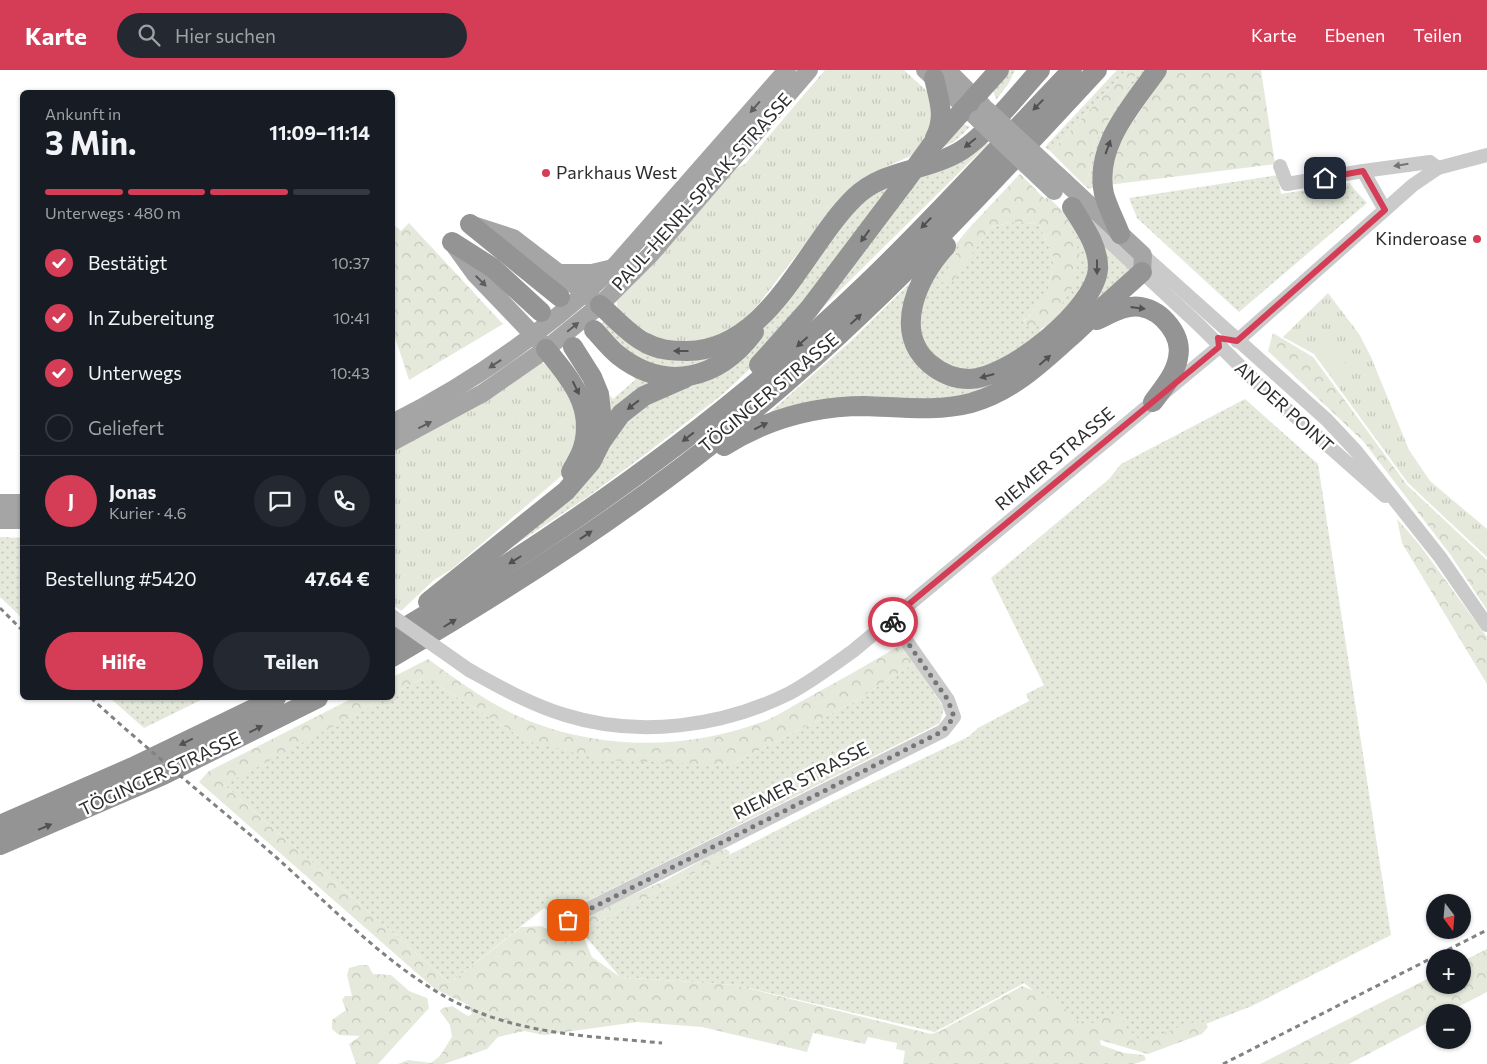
<!DOCTYPE html>
<html lang="de">
<meta charset="utf-8">
<style>
:root{--surface:#171b24;--page:#242831;--text:#f1f3f6;--muted:#9ea1a6;--line:#363941;--accent:#d53d57}
body{margin:0;font-family:Commissioner,sans-serif;background:var(--page);color:var(--text);height:100vh;display:flex;flex-direction:column;font-size:19px;white-space:nowrap}
*{box-sizing:border-box;margin:0}
p{font-size:16px;color:var(--muted)}
.icon{flex:none;width:28px;height:28px;fill:none;stroke:currentColor;stroke-width:2;stroke-linecap:round;stroke-linejoin:round}
.map{position:relative;flex:1;overflow:hidden}
.panel{position:absolute;left:20px;top:20px;width:375px;height:610px;display:flex;flex-direction:column;background:var(--surface);border-radius:8px;box-shadow:0 1px 4px #0004}
.panel>*{flex:none}
.needle{width:32px;rotate:164deg}
.buttons{position:absolute;left:1426px;top:824px;display:grid;gap:10px}
.buttons a{display:grid;place-items:center;width:45px;height:45px;border-radius:50%;background:var(--surface);box-shadow:0 1px 4px #0004;font-size:25px}
.pin{position:absolute;display:grid;place-items:center;width:42px;height:42px;color:#fff;margin:-21px;border-radius:10px;box-shadow:0 2px 8px #0006}
.courier{position:absolute;display:grid;place-items:center;width:50px;height:50px;margin:-25px;border:4px solid #d53d57;border-radius:50%;background:#fff;color:#222;box-shadow:0 1px 6px #0007}
.summary em{font-style:normal;font-weight:700}
.summary div{display:flex;flex-direction:column-reverse}
.summary{display:flex;align-items:center;justify-content:space-between;height:85px;padding:0 25px}
h1{font-size:32px;font-weight:700;line-height:38px}
.bar{display:grid;grid-template-columns:repeat(4,1fr);gap:8px 5px;align-content:center;height:60px;padding:0 25px}
.bar i{height:6px;border-radius:4px;background:var(--line)}
.bar .on{background:var(--accent)}
.bar p{grid-column:span 4}
.line{display:flex;align-items:center;gap:12px;padding:0 25px;border-top:1px solid var(--line)}
.line div{flex:1}
.round{display:grid;place-items:center;flex:none;width:52px;height:52px;border-radius:26px;background:var(--page)}
ol{padding:0 25px;list-style:none}
li{display:flex;align-items:center;gap:15px;height:55px}
li p{margin-inline-start:auto}
li .icon{padding:5px;border-radius:50%;background:var(--accent);color:#fff;stroke-width:4}
li:last-child{color:var(--muted)}
li i{width:28px;height:28px;border:2px solid var(--line);border-radius:50%}
.cta{display:flex;gap:10px;margin-top:auto;padding:10px 25px}
.cta a{flex:1;height:58px;border-radius:30px;background:var(--accent);color:#fff;font-size:20px;font-weight:700;line-height:58px;text-align:center}
.cta a+a{background:var(--page);color:var(--text)}
header{display:flex;align-items:center;gap:30px;box-sizing:border-box;height:70px;padding:0 25px;background:var(--accent);color:#fff}
header strong{font-size:24px}
nav{display:flex;gap:28px;margin-inline-start:auto;font-size:18px}
.search{width:350px;height:45px;background:var(--page);display:flex;align-items:center;gap:12px;box-sizing:border-box;padding:0 18px;border-radius:28px;color:var(--muted);font-size:19px}
.map>svg:first-child{display:block}
.grass{fill:url(#grass-dots)}
.forest{fill:url(#forest-crowns)}
.park{fill:url(#park-tufts)}
.pitch{fill:#e4e9db}
.lines{fill:none;stroke-linecap:round;stroke-linejoin:round}
.minor{stroke:#cacaca;stroke-width:14}
.major{stroke:#a5a5a5;stroke-width:18}
.highway{stroke:#949494;stroke-width:20}
.rail{stroke:#828282;stroke-width:3;stroke-dasharray:5 4;stroke-linecap:butt}
.minor-bridge{stroke:#cacaca;stroke-width:14}
.major-bridge{stroke:#a5a5a5;stroke-width:18}
.highway-bridge{stroke:#949494;stroke-width:20}
.oneway{fill:#515151}
.oneway2{fill:#5d5d5d}
.oneway3{fill:#747474}
.done{stroke:#767676;stroke-width:5;stroke-dasharray:0 9}
.route{stroke:#d53d57;stroke-width:6}
.poi-dot{fill:#d53d57;stroke:#fff;stroke-width:2}
.labels{text-anchor:middle;stroke-width:5;stroke-linejoin:round;paint-order:stroke}
.poi-label{font-size:18px;fill:#2d2d2d;stroke:#fff;text-anchor:start}
.street-label{font-size:18px;fill:#2d2d2d;stroke:#fff}
</style>
<header>
<strong>Karte</strong>
<div class="search"><svg class="icon" aria-label="search" viewBox="0 0 24 24"><circle cx="10" cy="10" r="6"/><path d="M15 15l6 6"/></svg>Hier suchen</div>
<nav><a>Karte</a><a>Ebenen</a><a>Teilen</a></nav>
</header>
<div class="map">
<svg width="1487" height="994" viewBox="0 0 1487 994">
<defs>
<pattern id="grass-dots" width="8" height="8" patternUnits="userSpaceOnUse" patternTransform="scale(1.25)"><rect width="8" height="8" fill="#e4e9db"/><path d="M2 2h.1M6 6h.1" fill="none" stroke="#c4c8bc" stroke-width="1.8" stroke-linecap="round"/></pattern>
<pattern id="forest-crowns" width="20" height="18" patternUnits="userSpaceOnUse" patternTransform="scale(1.25)"><rect width="20" height="18" fill="#e4e9db"/><path d="M2 6a3 3 0 1 1 6 0M12 15a3 3 0 1 1 6 0" fill="none" stroke="#c4c8bc"/></pattern>
<pattern id="park-tufts" width="24" height="20" patternUnits="userSpaceOnUse" patternTransform="scale(1.25)"><rect width="24" height="20" fill="#e4e9db"/><path d="M3 7l-1-3M5 7V3M7 7l1-3M15 17l-1-3M17 17v-4M19 17l1-3" fill="none" stroke="#c4c8bc"/></pattern>
</defs>
<rect width="100%" height="100%" fill="#fff"/>
<g class="grass">
<path d="M1008 0H1015L1009 13 996 30 993 20Z"/>
<path d="M1117 0H1127L1051 82 1045 77Z"/>
<path d="M1136 0H1150L1098 116 1089 119 1084 115 1089 107 1095 72 1136 4Z"/>
<path d="M963 54 970 57 955 71 933 83Z"/>
<path d="M983 70 988 74 801 259 926 99Z"/>
<path d="M1278 105 1281 124 1349 113 1367 133 1239 242 1137 148 1129 128Z"/>
<path d="M896 112 757 292 723 324 647 383 586 428 486 494 606 376 630 344 752 274 855 134Z"/>
<path d="M1067 145C1090 179 1105 205 1070 238 1061 246 1055 255 1042 258L1035 270 978 305 934 291C929 281 918 268 916 257 909 230 954 176 970 157L942 211 950 214 991 157 1014 152 1039 154 1054 189 1047 226 1023 252 1052 250Z"/>
<path d="M1095 164 1130 199 1126 208 992 318 962 329 760 351 850 272 915 208 903 262 959 317 1083 242Z"/>
<path d="M606 250C646 280 665 301 718 284L701 298H654L618 276 601 254Z"/>
<path d="M633 305 662 313 607 355 604 319 613 329 635 310Z"/>
<path d="M1245 329 1318 394 1391 865 1252 936 1144 978 1078 958 1024 913 935 962 735 915 620 907 581 861 834 731 968 667 978 658 1029 631 1026 624 1044 615 991 508 1109 409 1121 394Z"/>
<path d="M0 467 22 468V548L0 527Z"/>
<path d="M914 593 944 638 940 653 556 847 544 838 450 913 223 714 386 628H392L393 624 425 607 527 671 693 693 730 695 852 633Z"/>
<path d="M110 628H205L144 658Z"/>
</g>
<g class="forest">
<path d="M1127 0H1136V4L1095 72 1089 107 1084 115 1051 82Z"/>
<path d="M1168 0H1261L1275 94 1108 115 1118 74Z"/>
<path d="M1020 104 1045 129 1048 127 1067 145 1080 186 1072 218 1052 250 1031 258 1023 253 1047 225 1054 189 1039 154 1014 152 991 157 950 215 941 212 970 157Z"/>
<path d="M409 153 503 254 409 310 393 261V154L401 161Z"/>
<path d="M1273 263 1313 287 1407 415 1487 490V540L1450 484 1363 371 1268 281Z"/>
<path d="M1397 449 1419 474 1487 567V614L1402 473Z"/>
<path d="M901 575 914 593 852 633 730 695 602 690 527 671 425 607 393 624V607L428 589C461 613 496 639 535 653 606 680 690 679 762 652 776 647 789 638 802 631 835 613 868 594 901 575Z"/>
<path d="M353 628H386L224 715 450 913 521 857 541 856 556 863 565 854 666 810 718 781 726 779 730 782 729 785 581 861 592 887 620 907 735 915 931 964 940 961 1022 916C1036 921 1052 928 1064 938 1075 948 1074 952 1089 955L1105 946 1119 943 1126 957 1142 972 1184 955 1204 950 1208 957 1202 964 1148 984 1100 970 1101 975 1124 983 1144 985 1146 990 1134 994H903L905 981 896 979 897 973 868 967 865 974 813 963 807 982 702 957 637 952 544 965 524 961 498 967 487 979 444 994H398L408 990 431 993 440 986 452 967 450 955 440 941 443 938 452 936 468 946 472 944 468 935 435 919 199 712 209 701Z"/>
<path d="M1487 879V922L1448 942H1435V949L1349 994H1260L1435 905V915H1462L1463 891Z"/>
<path d="M360 895H368L373 904 391 905 409 921 427 928 429 938 378 994H356L349 974 360 966 339 965 332 959V950L346 940 342 930 345 926H352L347 905 349 898Z"/>
</g>
<g class="park">
<path d="M825 0H904L928 22 934 34 931 65 911 86 885 97 858 113 833 138 757 236 730 264 700 276 663 273 618 242 616 228 733 100 745 94Z"/>
<path d="M1328 223 1359 264 1371 287 1409 380 1430 411 1487 459V487L1408 413 1314 284 1283 267Z"/>
<path d="M540 292 551 296 563 308 579 348 569 396 559 408 452 499 434 510 401 541 393 535 392 378Z"/>
</g>
<path class="pitch" d="M1326 275 1348 296 1337 307 1315 286Z"/>
<g class="lines">
<g class="minor">
<path d="M1280 96 1287 114 1363 101 1385 140"/>
<path d="M1363 101 1430 92 1438 98"/>
<path d="M1085 149 1198 254 1255 311 1385 426"/>
<path d="M1143 185 1327 350 1356 381 1440 487 1487 555"/>
<path d="M1237 271 1413 115 1438 98 1487 85"/>
<path d="M469 600C500 617 531 635 565 645 638 668 722 657 790 623 812 611 832 596 853 581L1219 277"/>
<path d="M554 856 943 661 954 647 948 630 891 549"/>
</g>
<g class="major">
<path d="M925 0 976 47"/>
<path d="M947 0 983 36"/>
<path d="M1064 111 1143 185 1142 202"/>
<path d="M473 155 513 168 594 230"/>
<path d="M454 175 475 204 543 275"/>
<path d="M559 203H592L613 198"/>
<path d="M392 353C475 312 546 260 613 198L787 0"/>
<path d="M392 372 483 323 546 279 600 235 650 185 809 0"/>
<path d="M0 433H22"/>
<path d="M0 450H22"/>
</g>
<g class="highway">
<path d="M934 8C939 30 946 47 935 68"/>
<path d="M931 76 999 0"/>
<path d="M470 154 560 227"/>
<path d="M1120 164C1115 151 1108 138 1104 124 1094 76 1131 37 1157 0"/>
<path d="M452 172 493 198 541 242"/>
<path d="M946 176C919 206 891 261 930 294 941 303 955 309 969 309 1008 309 1095 239 1098 199 1099 176 1083 155 1072 137"/>
<path d="M600 235C614 247 627 263 644 272 658 280 671 281 687 281 769 280 804 177 854 128 883 99 924 102 957 83 983 69 1019 23 1040 0"/>
<path d="M1097 250C1110 244 1126 234 1141 237 1163 241 1183 266 1178 288 1175 305 1163 318 1153 332"/>
<path d="M594 260C602 268 609 278 618 285 666 323 719 309 754 262"/>
<path d="M546 279C570 308 595 337 583 377 581 386 575 394 571 402"/>
<path d="M759 295 809 239 904 113"/>
<path d="M601 372 621 344 644 326 685 308"/>
<path d="M724 376C767 349 814 336 865 336 900 337 936 342 971 333 1014 321 1045 290 1077 261 1098 241 1120 222 1142 202"/>
<path d="M428 532 566 421 591 392 600 374 603 360 599 324 592 307 573 277"/>
<path d="M392 565C562 465 723 352 865 215 937 146 1003 72 1072 0"/>
<path d="M392 587C516 515 638 436 748 345 875 240 986 120 1097 0"/>
<path d="M0 755 133 697 276 628"/>
<path d="M0 775 163 705 318 628"/>
</g>
<g class="rail">
<path d="M0 538 22 560"/>
<path d="M91 628C151 683 215 734 277 788 334 839 403 912 473 940 532 965 599 967 662 973"/>
<path d="M1223 994 1487 860"/>
</g>
<path class="minor-bridge" d="M392 546 469 600"/>
<g class="major-bridge">
<path d="M987 40 1064 111"/>
<path d="M978 49 1054 121"/>
</g>
<path class="highway-bridge" d="M904 113 931 76"/>
</g>
<defs><path id="oneway-solid" d="M-6-.8H1V-3.2L6.5 0L1 3.2V.8H-6Z" transform="scale(1.25)"/></defs>
<g class="oneway">
<use href="#oneway-solid" transform="translate(1038 35) rotate(134)"/>
<use href="#oneway-solid" transform="translate(970 73) rotate(141)"/>
<use href="#oneway-solid" transform="translate(1108 77) rotate(-70)"/>
<use href="#oneway-solid" transform="translate(926 153) rotate(134)"/>
<use href="#oneway-solid" transform="translate(865 166) rotate(126)"/>
<use href="#oneway-solid" transform="translate(1097 197) rotate(90)"/>
<use href="#oneway-solid" transform="translate(1138 238) rotate(7)"/>
<use href="#oneway-solid" transform="translate(856 249) rotate(-43)"/>
<use href="#oneway-solid" transform="translate(802 272) rotate(138)"/>
<use href="#oneway-solid" transform="translate(681 281) rotate(-180)"/>
<use href="#oneway-solid" transform="translate(1045 290) rotate(-41)"/>
<use href="#oneway-solid" transform="translate(987 306) rotate(165)"/>
<use href="#oneway-solid" transform="translate(576 318) rotate(64)"/>
<use href="#oneway-solid" transform="translate(633 335) rotate(142)"/>
<use href="#oneway-solid" transform="translate(761 356) rotate(-26)"/>
<use href="#oneway-solid" transform="translate(688 367) rotate(142)"/>
<use href="#oneway-solid" transform="translate(586 465) rotate(-34)"/>
<use href="#oneway-solid" transform="translate(515 490) rotate(148)"/>
<use href="#oneway-solid" transform="translate(450 553) rotate(-32)"/>
<use href="#oneway-solid" transform="translate(256 659) rotate(-27)"/>
<use href="#oneway-solid" transform="translate(186 672) rotate(154)"/>
<use href="#oneway-solid" transform="translate(45 757) rotate(-23)"/>
</g>
<g class="oneway2">
<use href="#oneway-solid" transform="translate(755 37) rotate(131)"/>
<use href="#oneway-solid" transform="translate(481 211) rotate(45)"/>
<use href="#oneway-solid" transform="translate(573 257) rotate(-39)"/>
<use href="#oneway-solid" transform="translate(495 294) rotate(146)"/>
<use href="#oneway-solid" transform="translate(425 355) rotate(-27)"/>
</g>
<use class="oneway3" href="#oneway-solid" transform="translate(1401 95) rotate(171)"/>
<g class="lines">
<path class="done" d="M568 850 943 661 954 647 948 630 893 552"/>
<path class="route" d="M893 552 891 549 1219 277 1218 268 1237 271 1385 140 1363 101 1325 108"/>
</g>
<g class="poi-dot">
<circle cx="546" cy="103" r="5"/>
<circle cx="1477" cy="169" r="5"/>
</g>
<g class="labels">
<g class="poi-label">
<text x="556" y="109">Parkhaus West</text>
<text x="1467" y="175" text-anchor="end">Kinderoase</text>
</g>
<g class="street-label">
<text transform="translate(702 122) rotate(-48)" y="6">PAUL-HENRI-SPAAK-STRASSE</text>
<text transform="translate(769 323) rotate(-40)" y="6">TÖGINGER STRASSE</text>
<text transform="translate(1284 337) rotate(42)" y="6">AN DER POINT</text>
<text transform="translate(1055 389) rotate(-40)" y="6">RIEMER STRASSE</text>
<text transform="translate(160 704) rotate(-25)" y="6">TÖGINGER STRASSE</text>
<text transform="translate(801 711) rotate(-27)" y="6">RIEMER STRASSE</text>
</g>
</g>
</svg>
<div class="buttons">
<a><svg class="needle" viewBox="-14 -14 28 28"><path d="M0-13l5 13h-10z" fill="#e53935"/><path d="M0 13l5-13h-10z" fill="#9ea1a6"/></svg></a>
<a>+</a>
<a>−</a>
</div>
<div class="pin" style="left:568px;top:850px;background:#ea580c"><svg class="icon" aria-label="bag" viewBox="0 0 24 24"><path d="M5 8h14l-1 12H6zM9 8a3 3 0 0 1 6 0"/></svg></div>
<div class="pin" style="left:1325px;top:108px;background:#1f2937"><svg class="icon" aria-label="home" viewBox="0 0 24 24"><path d="M3 11l9-7 9 7M6 9v11h12V9"/></svg></div>
<div class="courier" style="left:893px;top:552px"><svg class="icon" aria-label="bike" viewBox="0 0 24 24"><circle cx="6" cy="16" r="4"/><circle cx="18" cy="16" r="4"/><path d="M6 16l4-8h5l3 8M10 8l3 8H6M13 5h3"/></svg></div>
<section class="panel">
<div class="summary"><div><h1>3 Min.</h1><p>Ankunft in</p></div><em>11:09–11:14</em></div>
<div class="bar"><i class="on"></i><i class="on"></i><i class="on"></i><i></i><p>Unterwegs · 480 m</p></div>
<ol>
<li><svg class="icon" aria-label="check" viewBox="0 0 24 24"><path d="M5 12l5 5 9-10"/></svg>Bestätigt<p>10:37</p></li>
<li><svg class="icon" aria-label="check" viewBox="0 0 24 24"><path d="M5 12l5 5 9-10"/></svg>In Zubereitung<p>10:41</p></li>
<li><svg class="icon" aria-label="check" viewBox="0 0 24 24"><path d="M5 12l5 5 9-10"/></svg>Unterwegs<p>10:43</p></li>
<li><i></i>Geliefert</li>
</ol>
<div class="line" style="height:90px"><b class="round" style="background:var(--accent);color:#fff">J</b><div><b>Jonas</b><p>Kurier · 4.6</p></div><a class="round"><svg class="icon" aria-label="chat" viewBox="0 0 24 24"><path d="M4 5h16v11H9l-5 4z"/></svg></a><a class="round"><svg class="icon" aria-label="phone" viewBox="0 0 24 24"><path d="M5 4h4l2 5-3 2q2 4 5 5l2-3 5 2v4C11 20 4 13 5 4z"/></svg></a></div>
<div class="line" style="height:65px"><div>Bestellung #5420</div><b>47.64 €</b></div>
<div class="cta"><a>Hilfe</a><a>Teilen</a></div>
</section>
</div>
